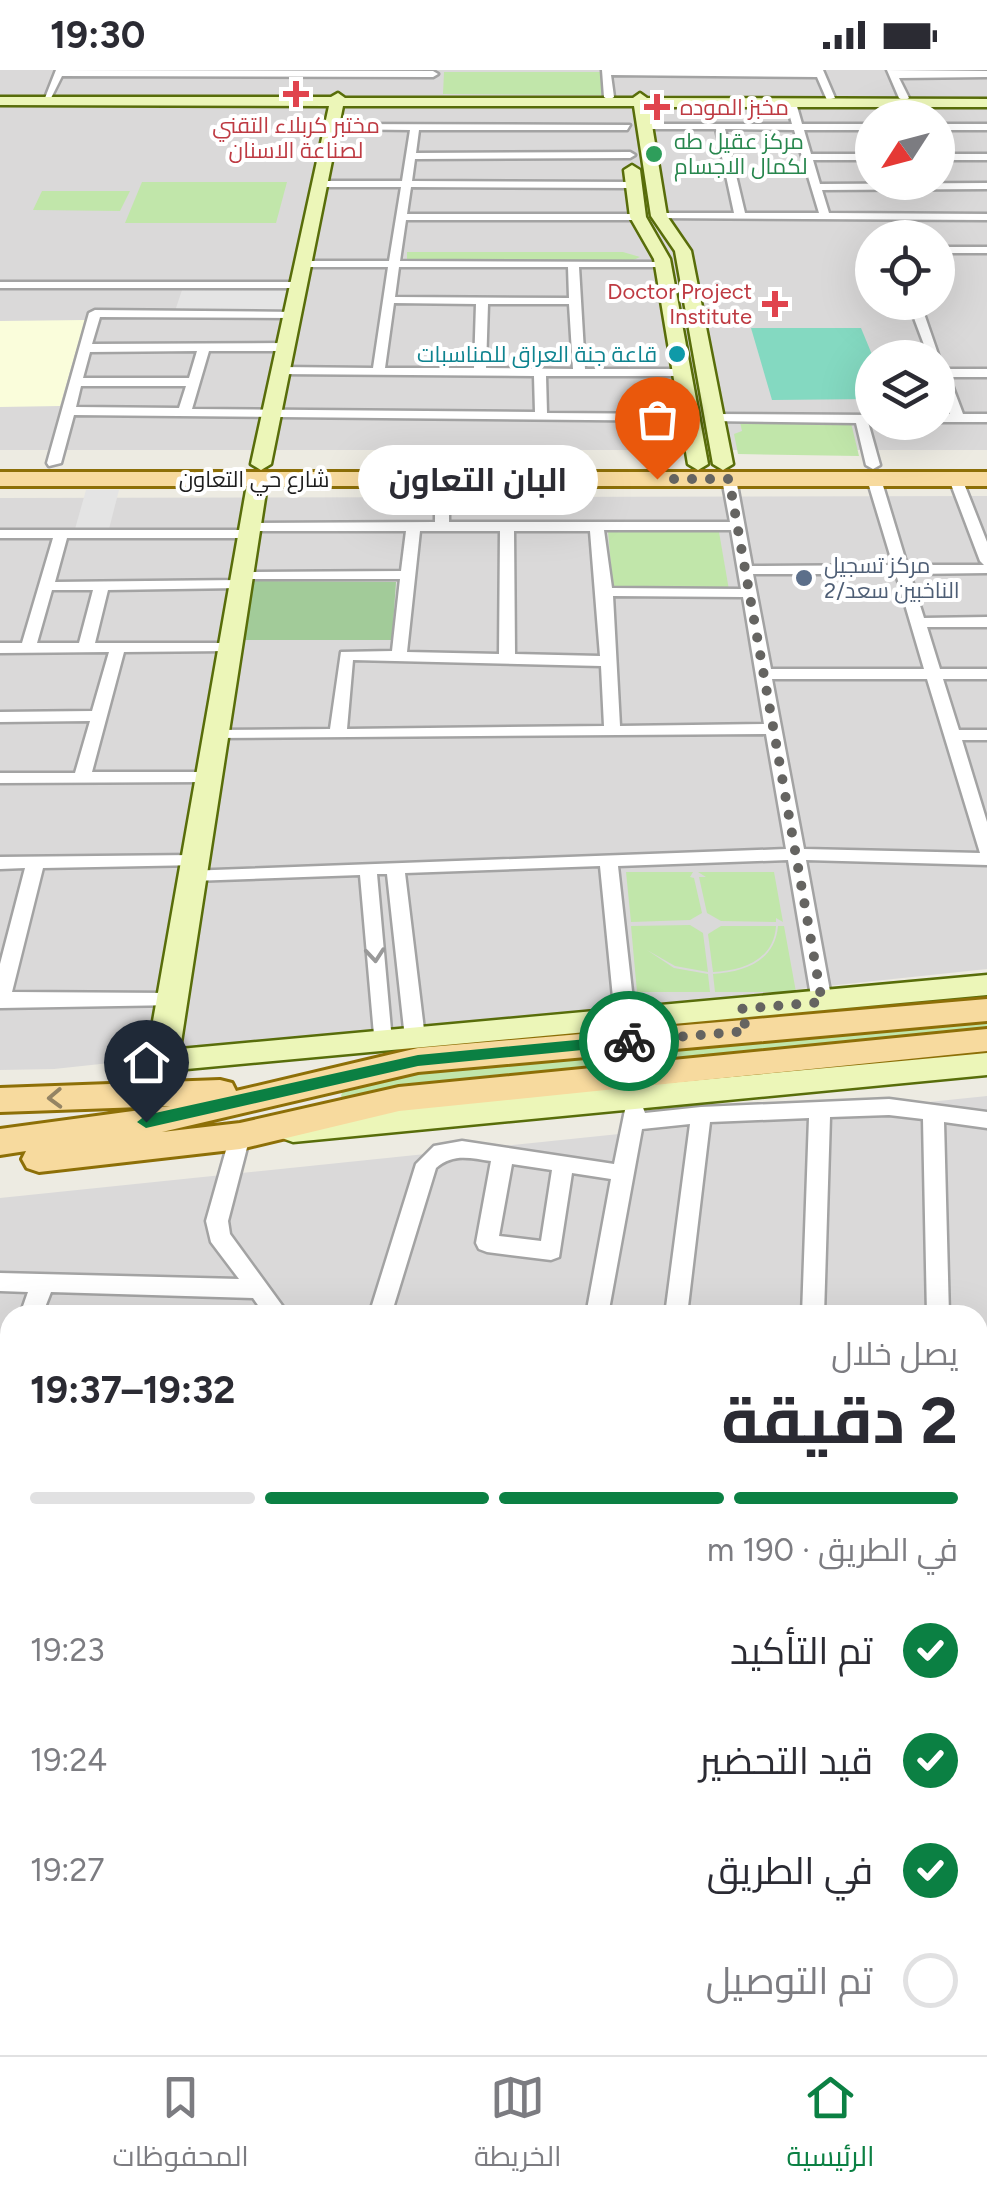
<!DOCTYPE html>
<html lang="ar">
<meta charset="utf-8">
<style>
:root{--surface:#fff;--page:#f2f2f3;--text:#2b2b33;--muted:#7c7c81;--line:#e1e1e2;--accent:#0b8043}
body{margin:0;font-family:Figtree,Cairo,sans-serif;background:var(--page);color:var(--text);direction:rtl;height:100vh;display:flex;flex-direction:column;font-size:38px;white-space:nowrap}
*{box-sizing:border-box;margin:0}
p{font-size:32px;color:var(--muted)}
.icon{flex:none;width:55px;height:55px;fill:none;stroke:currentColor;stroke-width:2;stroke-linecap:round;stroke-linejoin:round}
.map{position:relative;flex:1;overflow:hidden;direction:ltr}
.side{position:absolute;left:0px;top:1235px;width:988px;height:750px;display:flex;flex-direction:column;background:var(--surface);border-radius:30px 30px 0 0;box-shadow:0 10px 40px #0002;direction:rtl}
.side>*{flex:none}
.needle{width:65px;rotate:234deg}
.tools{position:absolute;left:855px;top:30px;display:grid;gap:20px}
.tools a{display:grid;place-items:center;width:100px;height:100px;border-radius:50%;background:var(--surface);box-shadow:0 10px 40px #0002;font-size:50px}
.pin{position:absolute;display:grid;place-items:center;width:85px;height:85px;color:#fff;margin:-102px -42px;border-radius:50% 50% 50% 0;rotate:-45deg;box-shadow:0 0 10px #0007}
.pin .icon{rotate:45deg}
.courier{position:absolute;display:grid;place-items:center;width:100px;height:100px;margin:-50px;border:8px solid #0b8043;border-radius:50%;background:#fff;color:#222;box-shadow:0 2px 12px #0007}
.bubble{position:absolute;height:70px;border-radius:35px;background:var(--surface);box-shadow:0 10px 40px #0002;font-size:32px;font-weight:700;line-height:70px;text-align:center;direction:rtl}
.head em{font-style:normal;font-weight:700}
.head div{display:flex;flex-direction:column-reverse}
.head{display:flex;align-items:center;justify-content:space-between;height:170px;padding:0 30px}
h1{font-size:65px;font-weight:700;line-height:75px}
.bar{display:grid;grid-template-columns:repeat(4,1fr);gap:15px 10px;align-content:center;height:120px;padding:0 30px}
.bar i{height:12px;border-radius:8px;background:var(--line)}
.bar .active{background:var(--accent)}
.bar p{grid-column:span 4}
ol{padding:0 30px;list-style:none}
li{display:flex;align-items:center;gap:30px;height:110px}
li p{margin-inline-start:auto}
li .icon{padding:10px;border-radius:50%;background:var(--accent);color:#fff;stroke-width:4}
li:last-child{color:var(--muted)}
li i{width:55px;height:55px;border:5px solid var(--line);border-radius:50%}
.status{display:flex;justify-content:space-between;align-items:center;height:70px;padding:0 50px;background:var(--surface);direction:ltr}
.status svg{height:28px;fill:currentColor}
.dock{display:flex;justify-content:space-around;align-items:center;height:140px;border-top:2px solid var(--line);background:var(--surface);font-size:28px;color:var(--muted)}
.dock a{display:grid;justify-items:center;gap:5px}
.dock .active{color:var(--accent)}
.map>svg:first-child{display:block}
.residential{fill:#dad9d9;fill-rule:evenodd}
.education{fill:#fafddb}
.grass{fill:#c1e6aa}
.forest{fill:#a2cb99}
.pitch{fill:#84d9c1}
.parking{fill:#e4e4e4}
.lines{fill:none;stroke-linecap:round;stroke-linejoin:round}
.street-casing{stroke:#a3a3a3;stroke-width:5}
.secondary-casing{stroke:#586d0a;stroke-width:5}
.primary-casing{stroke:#8d6f07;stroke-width:6}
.street{fill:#fff;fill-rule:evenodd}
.secondary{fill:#ecf6b8;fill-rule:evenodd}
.primary{fill:#f7da9e;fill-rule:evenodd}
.oneway{stroke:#999}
.oneway2{stroke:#948464}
.route{fill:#0b8043}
.done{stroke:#656461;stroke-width:10;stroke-dasharray:0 18}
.health-dot{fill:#e0444e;stroke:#fff;stroke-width:4}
.leisure-dot{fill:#2e9e5b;stroke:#fff;stroke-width:4}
.culture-dot{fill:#0f9aa8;stroke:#fff;stroke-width:4}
.service-dot{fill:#5c6f8a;stroke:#fff;stroke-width:4}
.labels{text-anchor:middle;stroke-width:8;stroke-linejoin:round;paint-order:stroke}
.far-health-label{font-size:22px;fill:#be3a42;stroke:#fff;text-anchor:start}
.far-leisure-label{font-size:22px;fill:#27864d;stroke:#fff;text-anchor:start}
.far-culture-label{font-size:22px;fill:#0d838f;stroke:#fff;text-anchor:end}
.far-street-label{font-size:22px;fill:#1c1c1c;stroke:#fff}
.far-service-label{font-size:22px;fill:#4e5e75;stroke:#fff;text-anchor:start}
</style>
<div class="status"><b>19:30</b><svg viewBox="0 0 49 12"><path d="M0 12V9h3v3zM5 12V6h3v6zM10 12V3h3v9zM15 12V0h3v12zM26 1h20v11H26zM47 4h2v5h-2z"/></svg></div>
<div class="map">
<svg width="987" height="1985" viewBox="0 0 987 1985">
<rect width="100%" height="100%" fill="#edebe2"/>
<g class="residential">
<path d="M0 0H987V380H0ZM872 48H938V112H872ZM872 168H938V232H872ZM872 288H938V352H872Z"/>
<path d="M987 426V899L54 999 0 1000V428Z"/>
<path d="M987 1026V1985H0V1128ZM10 1245H978V1975H10Z"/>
</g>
<path class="education" d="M85 250 60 336 0 337V251Z"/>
<g class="grass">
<path d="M444 2H600L603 25 443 24Z"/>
<path d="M142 112H287L276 153H125Z"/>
<path d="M42 121H130L120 141 33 140Z"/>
<path d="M407 182H623L640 187 629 192H407Z"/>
<path d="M740 352 851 353 859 386 738 384 734 364 742 361Z"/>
<path d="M608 461 719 462 729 520 613 519Z"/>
<path d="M626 802H693L690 807 694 808 702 843 690 850 631 852Z"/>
<path d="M698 802H774L783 852 776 848V852L721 851 707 843 699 807H706Z"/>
<path d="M690 855 703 863 708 902 675 896 647 880 674 898 708 904 710 922H637L631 856Z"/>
<path d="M721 856H776C774 890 742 901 713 902L708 864Z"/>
<path d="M778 856H784L796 922H715L713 904C745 902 775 891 778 856Z"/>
<path d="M987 951V957L475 1007 345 1032 341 1026 343 1019 415 1004Z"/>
</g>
<path class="forest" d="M251 511 396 512 392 570H240Z"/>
<path class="pitch" d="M751 258H861L873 287 872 329 772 330Z"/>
<g class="parking">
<path d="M182 220 287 221 282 242 175 241Z"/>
<path d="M86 420H119L109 459H75Z"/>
</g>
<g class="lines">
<g class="street-casing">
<g id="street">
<path d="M56 0 433 1 438 4 433 7 62 6 51 28H45Z"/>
<path d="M602 0H823L835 28 827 30 817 7 611 5 614 27 609 30 604 27Z"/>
<path d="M887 0 987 1V7L899 8 909 28 904 31 899 28Z"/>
<path d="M791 30 796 33 802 54H872V60H804L811 84H872V90H813L820 114 987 113V119L822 120 829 143 987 144V150L655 148 654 146 659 143H734L716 59H645L642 54H792L786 33ZM725 59 794 60 819 143H745Z"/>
<path d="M332 54 630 55 627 60H419L416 83 630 82 635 85 630 88 415 89 412 111 634 112 639 115 634 118 411 117 407 144H638L643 147 638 150H406L400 191 666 192 668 194 662 197H579L585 299H682L688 303 686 306H546L547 343 690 344 695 345V351L74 345 61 393 49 396 47 393 89 243 95 240 297 242V246L293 248 100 247 92 274 286 273 292 277 286 281H209L192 339 535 342 534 306 277 304 275 301 281 297 373 298 388 197H303L297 194 303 191H389L401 117H320L315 114 320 111H402L410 60 329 59ZM399 197H568L569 228 395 227ZM394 233 476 234 474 298H385ZM488 234H569L573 299 486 298ZM197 281 189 308H83L90 282ZM81 316H186L179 338 76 337Z"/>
<rect x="938" y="54" width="49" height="6"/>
<rect x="938" y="84" width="49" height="6"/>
<rect x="938" y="177" width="49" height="6"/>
<path d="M0 212H299L305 215 299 218H0Z"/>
<path d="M908 232H920L940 290 946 299H987V307H949L963 344H987V352H938V344H950L938 309V288H929Z"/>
<path d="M714 344 872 345V351L868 352 880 395 873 399 866 395 856 353 709 351V345Z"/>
<path d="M442 405 449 409V452H730L722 409 729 405 736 409 752 496 893 495 867 409 874 405 881 409 907 495H984L980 491 949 409 961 406 987 472V503L910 504 924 548 987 547V557H927L940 599H987V609H943L959 660H987V670H962L987 752V795L806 790 832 932 822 939 812 932 788 790 618 796 635 948 625 955 615 948 600 796 405 803 425 968 415 975 405 968 387 804H377L392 971 389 976H375L360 805 192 811 183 805 186 801 786 779 766 664 209 668 207 665 215 660 330 659 341 582 392 581 400 509H242L237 508V502L401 501 406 461H254V467L249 468H67L55 512 240 510 247 514 240 518 108 520 95 573H235V579L230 581 124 582 92 702H208L216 707 208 712 0 713V703H75L90 651 0 652V642L92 641 109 582 0 583V573H22L53 468H0V460H245V454L250 453 435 452V409ZM604 460H731L741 519 612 518ZM420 461H500L499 584 407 582ZM514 461H590L600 586 515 584ZM753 504H896L924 599H771ZM52 520H93L79 573H37ZM613 526 743 527 764 654 620 656ZM353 590 601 596 604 656 347 659ZM772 609H927L980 783 804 779Z"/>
<path d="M194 785 200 787 203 791 200 795 43 798 12 922 171 923 181 930 178 935 0 938V894L25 798 0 799V787Z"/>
<path d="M889 1029 987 1042V1058L944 1052 949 1245H927L923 1049 889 1045 830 1047 824 1245H802L809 1048 710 1052 687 1245H665L690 1054 642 1059 608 1245H586L611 1109 572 1103 559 1187 551 1190 487 1182 479 1179 476 1173 491 1091C470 1088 453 1083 436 1098L391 1245H369L416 1094 434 1076 462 1071 614 1094 625 1040 628 1035H642L645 1043 701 1037ZM512 1094 552 1100 541 1171 499 1166Z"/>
<path d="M240 1058 247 1060 250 1066 228 1151 230 1164 289 1245H265L253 1228 51 1222 42 1245H20L28 1222 0 1221V1203L239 1209 211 1172 206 1151 230 1066 233 1060Z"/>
<path d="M10 1292V1333L0 1339V1298Z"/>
<path d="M978 1460 987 1464V1488L978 1484Z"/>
<path d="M0 1532 10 1533V1557L0 1556Z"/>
<path d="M978 1557 987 1559V1585L978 1582Z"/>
<path d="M0 1661 10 1663V1691L0 1689Z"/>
<path d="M978 1702 987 1704V1732L978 1730Z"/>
<path d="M0 1817 10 1818V1848L0 1847Z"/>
<path d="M312 1975H342L345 1985H313Z"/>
<path d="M456 1975H486L485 1985H453Z"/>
<path d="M816 1975H850L855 1985H820Z"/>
</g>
</g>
<g class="secondary-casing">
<g id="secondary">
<path d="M338 23 345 28H633L640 23 647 28 987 29V37H649L667 146 691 181 733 394 723 400 713 394 675 181 651 146 634 36H343L271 394 261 400 251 394 329 36 0 35V27H331Z"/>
<path d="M632 95 640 100 646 147 670 189 708 394 698 400 688 394 654 189 630 147 624 100Z"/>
<path d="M258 403 268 409 180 979 987 905V925L176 1000 171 1016 160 1019 149 1016 145 1008 146 991 248 409Z"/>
<path d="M987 983V1005L293 1072 282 1068 277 1060 282 1052 293 1048Z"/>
</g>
</g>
<g class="primary-casing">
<g id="primary">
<rect x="0" y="402" width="987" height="14"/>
<path d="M987 929V951L418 1002 162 1062 240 1053 399 1017 987 959V981L399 1041 240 1079 39 1102 27 1098 22 1089 26 1081 0 1085V1059L170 1036 0 1042V1018L220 1010 232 1013 236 1021 418 978Z"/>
</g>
</g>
<use href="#street" class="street"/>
<use href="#secondary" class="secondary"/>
<use href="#primary" class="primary"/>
</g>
<defs><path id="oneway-chevron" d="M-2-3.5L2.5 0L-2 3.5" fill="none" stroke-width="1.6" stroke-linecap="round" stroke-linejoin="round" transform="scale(2.5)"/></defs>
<use class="oneway" href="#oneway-chevron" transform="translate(375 885) rotate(85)"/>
<use class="oneway2" href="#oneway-chevron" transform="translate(55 1028) rotate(178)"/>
<path class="route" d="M629 965 634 967V975L418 996 146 1058 137 1052 146 1045 418 985Z"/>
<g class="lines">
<path class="done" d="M629 971 747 961 740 939 822 932 729 409H657"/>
</g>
<g class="health-dot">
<path d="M291 9h10v10h10v10h-10v10h-10v-10h-10v-10h10z"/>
<path d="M652 22h10v10h10v10h-10v10h-10v-10h-10v-10h10z"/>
<path d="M770 219h10v10h10v10h-10v10h-10v-10h-10v-10h10z"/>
</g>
<circle class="leisure-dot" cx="654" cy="84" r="10"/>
<circle class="culture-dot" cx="677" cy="284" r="10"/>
<circle class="service-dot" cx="804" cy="508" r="10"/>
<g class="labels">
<g class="far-health-label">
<text x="680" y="45">مخبز الموده</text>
<text x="296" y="63" text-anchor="middle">مختبر كربلاء التقني<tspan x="296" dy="25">لصناعة الاسنان</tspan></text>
<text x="752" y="229" text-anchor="end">Doctor Project<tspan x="752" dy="25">Institute</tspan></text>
</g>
<g class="far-leisure-label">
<text x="674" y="79">مركز عقيل طه<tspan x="674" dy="25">لكمال الاجسام</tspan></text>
</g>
<g class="far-culture-label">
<text x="657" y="292">قاعة جنة العراق للمناسبات</text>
</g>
<g class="far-street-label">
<text x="254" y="417">شارع حي التعاون</text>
</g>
<g class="far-service-label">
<text x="824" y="503">مركز تسجيل<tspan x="824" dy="25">الناخبين سعد/2</tspan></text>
</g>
</g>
</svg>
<div class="tools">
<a><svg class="needle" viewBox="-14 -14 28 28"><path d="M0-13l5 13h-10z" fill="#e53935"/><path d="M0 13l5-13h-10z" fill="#7c7c81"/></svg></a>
<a><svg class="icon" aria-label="locate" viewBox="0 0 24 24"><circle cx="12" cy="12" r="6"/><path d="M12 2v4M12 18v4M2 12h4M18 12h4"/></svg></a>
<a><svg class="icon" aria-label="layers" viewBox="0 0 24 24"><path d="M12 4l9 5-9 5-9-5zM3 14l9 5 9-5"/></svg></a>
</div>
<div class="pin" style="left:657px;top:409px;background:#ea580c"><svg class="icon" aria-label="bag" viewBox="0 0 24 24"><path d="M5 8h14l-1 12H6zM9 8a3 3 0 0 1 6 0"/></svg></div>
<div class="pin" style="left:146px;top:1052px;background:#1f2937"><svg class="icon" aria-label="home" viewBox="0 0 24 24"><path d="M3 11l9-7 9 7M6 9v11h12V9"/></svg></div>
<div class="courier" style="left:629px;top:971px"><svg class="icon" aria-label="bike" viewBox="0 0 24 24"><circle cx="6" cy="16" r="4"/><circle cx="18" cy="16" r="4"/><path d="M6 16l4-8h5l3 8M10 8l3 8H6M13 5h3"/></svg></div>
<div class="bubble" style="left:358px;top:375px;width:240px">البان التعاون</div>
<section class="side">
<div class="head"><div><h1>2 دقيقة</h1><p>يصل خلال</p></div><em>19:32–19:37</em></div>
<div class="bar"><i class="active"></i><i class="active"></i><i class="active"></i><i></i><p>في الطريق · 190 m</p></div>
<ol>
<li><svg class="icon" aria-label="check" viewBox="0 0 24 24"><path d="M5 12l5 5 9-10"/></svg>تم التأكيد<p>19:23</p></li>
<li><svg class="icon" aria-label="check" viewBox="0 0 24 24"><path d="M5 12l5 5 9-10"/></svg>قيد التحضير<p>19:24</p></li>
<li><svg class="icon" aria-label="check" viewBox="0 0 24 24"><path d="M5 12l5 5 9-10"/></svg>في الطريق<p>19:27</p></li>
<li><i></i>تم التوصيل</li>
</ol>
</section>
</div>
<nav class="dock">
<a class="active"><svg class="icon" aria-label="home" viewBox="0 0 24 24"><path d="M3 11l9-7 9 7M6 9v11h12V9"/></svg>الرئيسية</a>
<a><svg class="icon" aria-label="map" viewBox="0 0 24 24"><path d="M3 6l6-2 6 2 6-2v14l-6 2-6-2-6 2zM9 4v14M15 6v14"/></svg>الخريطة</a>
<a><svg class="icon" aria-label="saved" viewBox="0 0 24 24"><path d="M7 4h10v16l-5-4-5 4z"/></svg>المحفوظات</a>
</nav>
